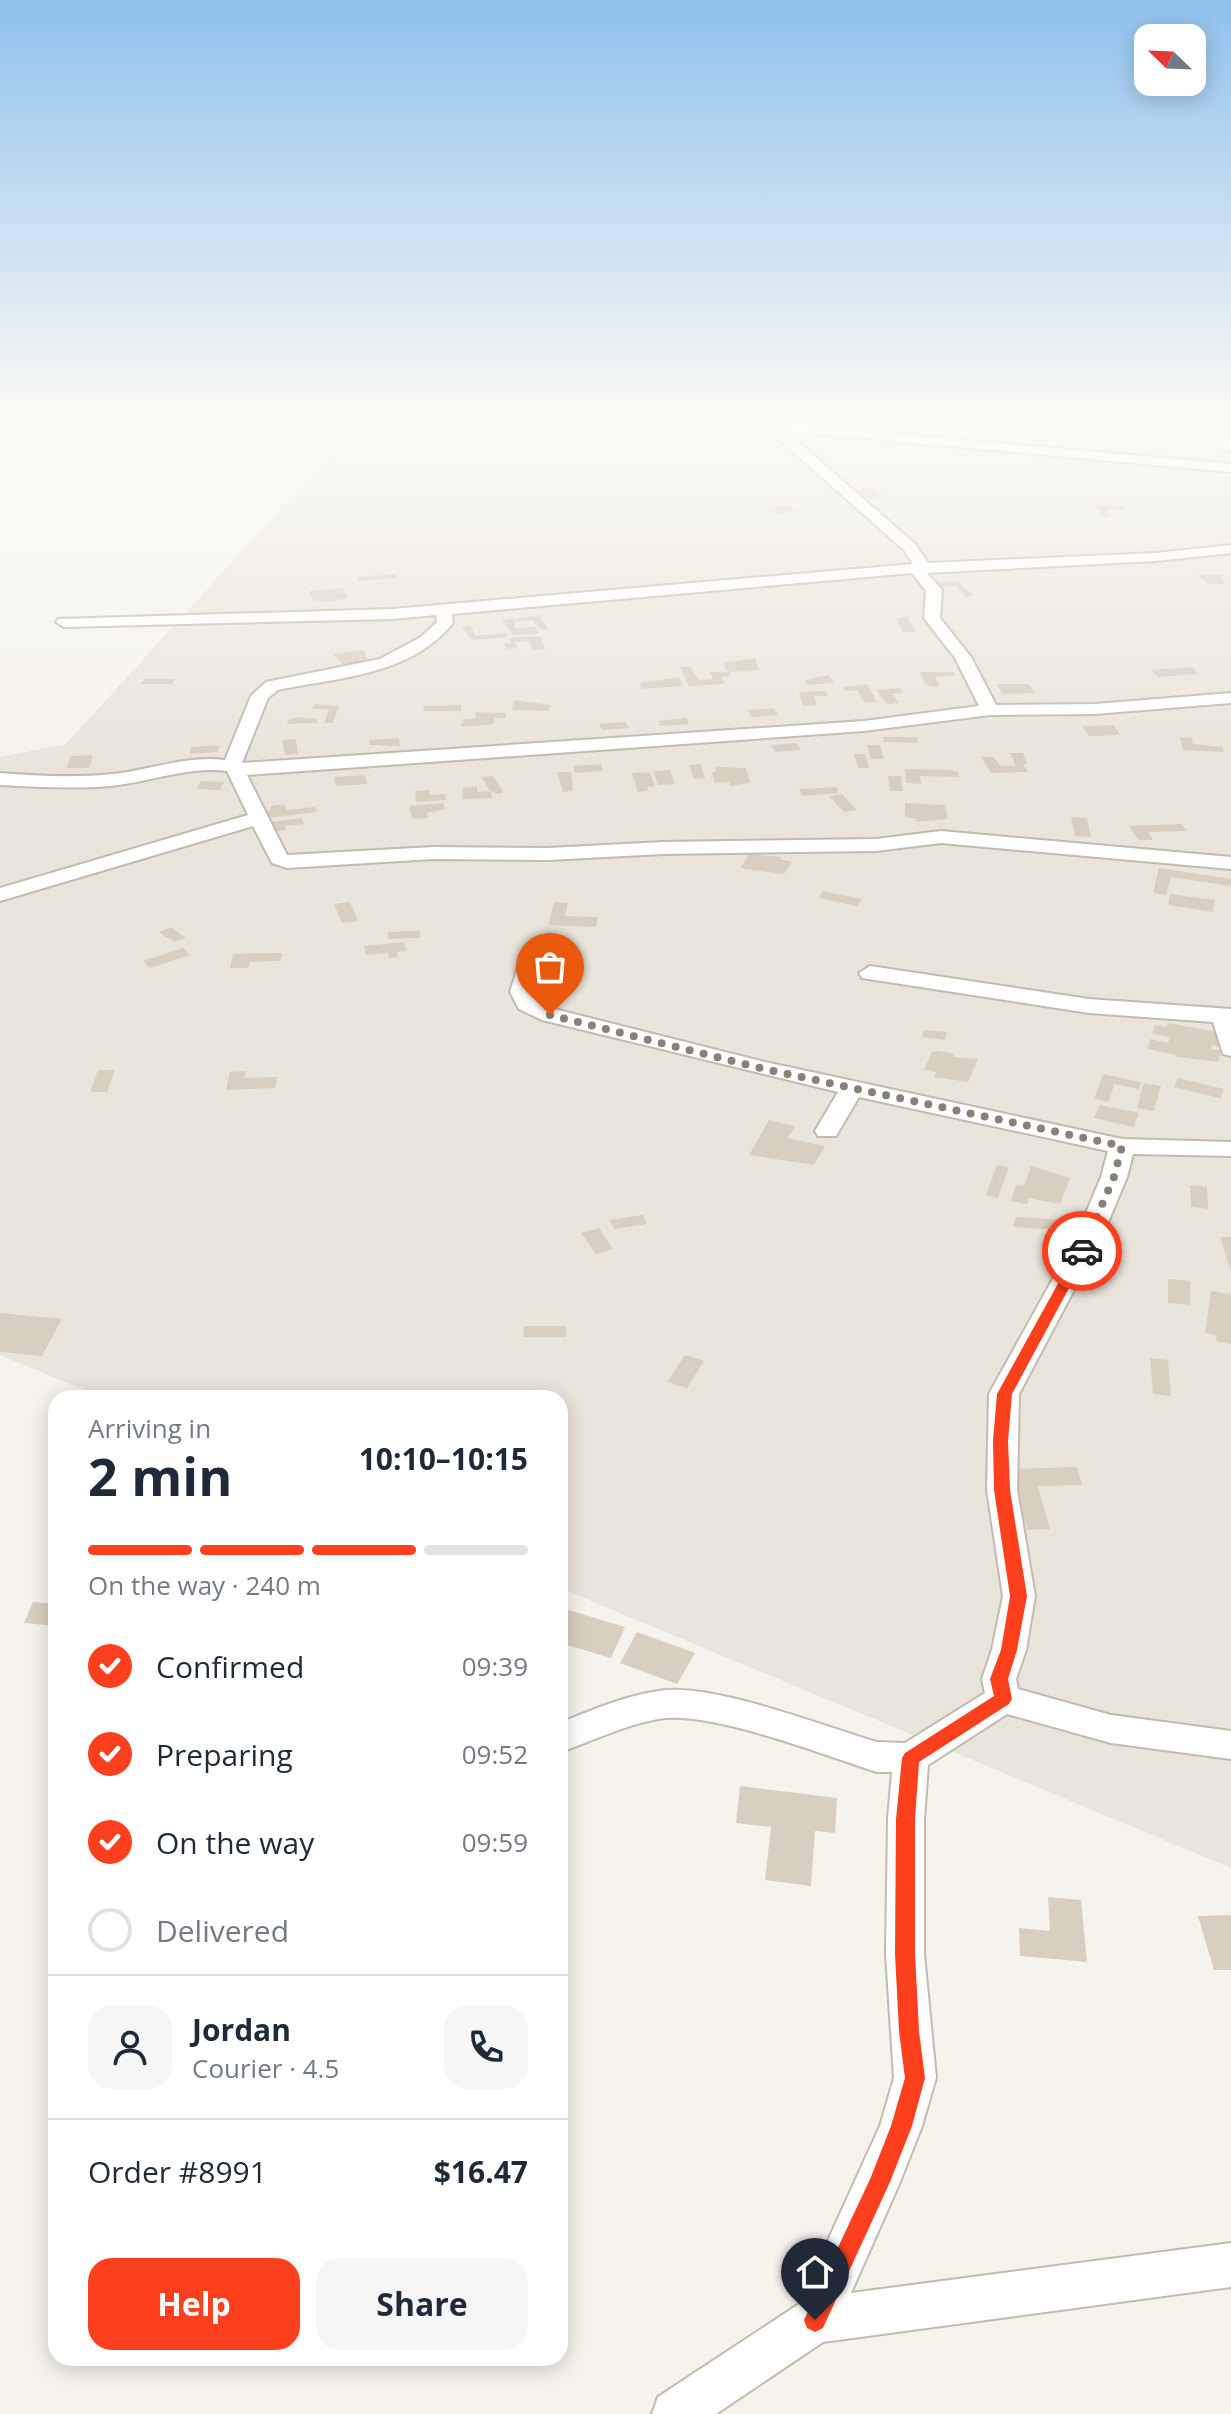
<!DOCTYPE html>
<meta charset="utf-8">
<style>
:root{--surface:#fff;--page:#f6f6f7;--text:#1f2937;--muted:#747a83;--line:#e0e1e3;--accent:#fc3f1d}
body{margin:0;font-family:"Open Sans",sans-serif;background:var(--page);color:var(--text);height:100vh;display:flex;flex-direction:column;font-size:30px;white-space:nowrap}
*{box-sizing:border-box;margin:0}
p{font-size:26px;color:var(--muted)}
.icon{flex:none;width:44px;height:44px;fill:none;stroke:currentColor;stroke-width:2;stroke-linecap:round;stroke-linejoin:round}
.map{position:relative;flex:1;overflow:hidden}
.details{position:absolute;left:48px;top:1390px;width:520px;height:976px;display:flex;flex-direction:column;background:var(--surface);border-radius:24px;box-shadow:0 4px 20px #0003}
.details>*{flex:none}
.needle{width:52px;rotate:293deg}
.buttons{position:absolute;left:1134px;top:24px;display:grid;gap:16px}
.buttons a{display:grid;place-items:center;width:72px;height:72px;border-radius:16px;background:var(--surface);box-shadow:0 4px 20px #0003;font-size:40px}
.pin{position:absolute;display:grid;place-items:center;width:68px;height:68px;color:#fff;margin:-82px -34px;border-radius:50% 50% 50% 0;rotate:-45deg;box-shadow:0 0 8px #0007}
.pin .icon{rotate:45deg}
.courier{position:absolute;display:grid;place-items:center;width:80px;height:80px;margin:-40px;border:6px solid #fc3f1d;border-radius:50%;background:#fff;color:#222;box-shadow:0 2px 10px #0007}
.summary em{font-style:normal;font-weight:700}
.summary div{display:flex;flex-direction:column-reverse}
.summary{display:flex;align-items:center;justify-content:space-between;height:136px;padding:0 40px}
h1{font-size:52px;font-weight:700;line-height:60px}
.bar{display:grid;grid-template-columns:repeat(4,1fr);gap:12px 8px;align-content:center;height:96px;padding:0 40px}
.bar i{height:10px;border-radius:6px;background:var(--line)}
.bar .on{background:var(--accent)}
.bar p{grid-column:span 4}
.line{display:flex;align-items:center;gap:20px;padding:0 40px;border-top:2px solid var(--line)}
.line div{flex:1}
.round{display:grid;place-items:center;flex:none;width:84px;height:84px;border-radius:24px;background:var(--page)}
ol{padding:0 40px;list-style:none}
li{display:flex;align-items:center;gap:24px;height:88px}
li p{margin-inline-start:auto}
li .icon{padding:8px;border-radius:50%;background:var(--accent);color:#fff;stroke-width:4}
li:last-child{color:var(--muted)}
li i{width:44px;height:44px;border:4px solid var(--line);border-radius:50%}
.cta{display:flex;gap:16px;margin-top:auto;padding:16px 40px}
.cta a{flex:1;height:92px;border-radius:24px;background:var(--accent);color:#fff;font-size:32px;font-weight:700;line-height:92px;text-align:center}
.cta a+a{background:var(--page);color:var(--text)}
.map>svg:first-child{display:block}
.residential{fill:#eae5da}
.building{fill:#d8cfc1}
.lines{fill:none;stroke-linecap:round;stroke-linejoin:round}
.street-casing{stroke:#c2bbae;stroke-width:4}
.street{fill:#fff;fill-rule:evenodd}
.route{fill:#fc3f1d}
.done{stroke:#878178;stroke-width:8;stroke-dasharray:0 14.4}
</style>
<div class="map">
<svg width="1231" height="2414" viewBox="0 0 1231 2414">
<rect width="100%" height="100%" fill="#f6f3ec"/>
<path class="residential" d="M369 418H1231V1868L560 1588V1398H104L0 1355V757L66 744 315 471Z"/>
<g class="building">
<path d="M873 488 884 497 867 499 856 489Z"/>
<path d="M786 505 798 512 775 514 765 508Z"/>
<path d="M1096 505 1123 506 1125 509H1108L1111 516 1102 518Z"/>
<path d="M397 574 398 578 359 581 357 577Z"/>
<path d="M1196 575H1221L1224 584H1208Z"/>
<path d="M957 581 964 586 973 596 966 597 956 586 939 587 935 582Z"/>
<path d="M343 588 348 598 329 602 313 600 309 591Z"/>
<path d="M539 616 548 629 541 630 532 620 513 622 516 628 536 627 539 634 513 635 502 620Z"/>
<path d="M907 616 909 619 915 632H902L897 619Z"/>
<path d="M471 626 475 636 506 633 508 637 472 640 462 627Z"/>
<path d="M540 636 545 649 533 650 529 641 515 642 517 648 507 649 504 644 511 643 509 638Z"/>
<path d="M364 650 367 660 361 662 342 664 333 654Z"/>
<path d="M755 658 759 670 732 672 727 671 723 663Z"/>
<path d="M680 667H691L698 680 713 679 710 672H729L731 676 721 677 725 684 689 686Z"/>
<path d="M1192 667 1198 674 1158 677 1151 670Z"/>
<path d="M920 672H954L956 675 936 677 939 687 932 686 925 684Z"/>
<path d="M829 675 834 683 807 685 804 680Z"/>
<path d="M679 677 683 686 642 689 640 683Z"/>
<path d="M145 679H175L172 684H141Z"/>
<path d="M867 684 877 702 864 703 858 690 845 691 842 687Z"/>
<path d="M997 684H1029L1035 693 1002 694Z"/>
<path d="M900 688 903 693 893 694 899 703 886 704 877 690Z"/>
<path d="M826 691 828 696H814L817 705 803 706 799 692Z"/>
<path d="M514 700 550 705 549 711 512 710Z"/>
<path d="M314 704 339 706 333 723H324L329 709H312Z"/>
<path d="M461 705V711H423L424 706Z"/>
<path d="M774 708 778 715 752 717 748 710Z"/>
<path d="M475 712 506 713 505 718H495L494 724 461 727 463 719H476Z"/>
<path d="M298 717 317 719V723L287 724 288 720Z"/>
<path d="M686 718 689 724 661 726 658 721Z"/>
<path d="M626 722 629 728 602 730 599 724Z"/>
<path d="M1114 725 1120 735 1089 736 1082 726Z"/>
<path d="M883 737H917L918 743 884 742Z"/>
<path d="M1180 737 1192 738 1193 744 1222 747 1224 752 1183 750Z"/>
<path d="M399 738 400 746 370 745 369 740Z"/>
<path d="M296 739 298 754 285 755 282 740Z"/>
<path d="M796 743 801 750 775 752 771 745Z"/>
<path d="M219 745 218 752 190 754 191 747Z"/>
<path d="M867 745H880L884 759H871Z"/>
<path d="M1010 753H1023L1027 764H1023L1028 772 991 773 981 757H993L1001 766H1016Z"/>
<path d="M854 754H865L869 768H858Z"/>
<path d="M93 755 89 768H66L71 756Z"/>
<path d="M601 764 603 771 575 773 573 766Z"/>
<path d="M701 764 705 778 694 779 689 765Z"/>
<path d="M715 767 746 768 750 783 730 786 729 782 715 783 712 772H716Z"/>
<path d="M905 769 949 770 958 772 959 777 920 776 921 784 906 783Z"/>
<path d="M670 770 675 784 658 785 653 771Z"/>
<path d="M557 772H571L573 791 563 792Z"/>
<path d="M650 772 655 786 647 787 648 791 638 792 632 773Z"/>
<path d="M365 775 367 784 336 786 334 777Z"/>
<path d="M493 776 501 788 503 793 497 794 489 790 482 777Z"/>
<path d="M888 776H901L903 791H890Z"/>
<path d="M201 781 224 782 220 790 197 789Z"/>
<path d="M477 787V792L491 791 492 798 462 799 463 788Z"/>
<path d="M836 787 839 793 802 796 799 789Z"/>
<path d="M429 790 430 795 445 794 446 800 416 802 415 791Z"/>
<path d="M842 794 857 810 844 812 829 796Z"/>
<path d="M443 803 445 809 427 813 428 818 412 819 409 806Z"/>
<path d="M905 803 945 805 948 819 916 822 917 819 905 817Z"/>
<path d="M284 804 287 810 315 807 317 812 266 818 263 811 271 810 270 806Z"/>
<path d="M1071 817 1087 818 1091 837 1075 836Z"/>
<path d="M302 818 304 824 285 826 286 830 273 832 270 822Z"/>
<path d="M1182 824 1186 831 1148 832 1153 840H1138L1129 826Z"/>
<path d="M749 854 781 857 780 859 792 862 784 874 744 869 741 867Z"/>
<path d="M1159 868 1231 879V886L1171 877 1166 895 1153 893Z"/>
<path d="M823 891 862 899 857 906 818 898Z"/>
<path d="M1170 894 1215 900 1213 912 1168 905Z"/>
<path d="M350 902 358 921 342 923 334 904Z"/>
<path d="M554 902 568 903 565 916 598 917 596 927 548 925Z"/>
<path d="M171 927 186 938 174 942 159 932Z"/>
<path d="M420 931V938L388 939V932Z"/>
<path d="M404 942 407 951 397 952 398 957 389 958 388 953 366 955 364 946Z"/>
<path d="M183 948 190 955 150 968 143 961Z"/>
<path d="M282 953 281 961 250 962 248 968H230L233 954Z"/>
<path d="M1168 1023 1224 1033 1221 1047 1212 1045 1211 1049 1221 1050 1218 1062 1176 1057 1177 1055 1148 1049 1150 1039 1168 1043 1170 1037 1152 1034 1155 1025 1167 1027Z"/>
<path d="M924 1030 947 1032 945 1040 922 1037Z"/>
<path d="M939 1051 954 1054 953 1057 978 1059 968 1082 934 1077 936 1072 924 1070 932 1052Z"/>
<path d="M98 1070H115L107 1092H90Z"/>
<path d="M246 1071 244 1078 277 1077 275 1088 226 1090 230 1072Z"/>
<path d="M1103 1074 1141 1082 1139 1089 1114 1084 1109 1102 1094 1099Z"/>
<path d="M1178 1078 1224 1089 1220 1098 1174 1087Z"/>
<path d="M1144 1083 1161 1086 1154 1111 1137 1108Z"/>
<path d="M1100 1105 1139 1113 1134 1127 1094 1118Z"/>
<path d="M769 1120 795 1126 788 1138 825 1146 814 1165 749 1155Z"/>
<path d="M997 1165 1009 1167 998 1198 986 1195Z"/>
<path d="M1031 1166 1070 1178 1060 1204 1029 1198 1027 1204 1011 1201 1016 1185 1024 1186Z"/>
<path d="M1190 1185 1207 1187 1208 1209 1191 1207Z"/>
<path d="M643 1215 647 1224 614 1229 610 1220Z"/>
<path d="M1016 1217 1065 1220 1063 1230 1013 1227Z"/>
<path d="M599 1228 613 1249 596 1254 581 1233Z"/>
<path d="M1220 1237H1231V1269H1230Z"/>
<path d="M1168 1279 1190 1281V1305L1168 1303Z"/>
<path d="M1211 1291 1231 1294V1344L1216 1341 1217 1335 1205 1333Z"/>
<path d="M0 1313 62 1319 42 1356 0 1352Z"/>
<path d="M524 1326H566V1337H523Z"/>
<path d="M685 1355 704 1361 687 1388 667 1382Z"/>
<path d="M1150 1358 1168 1360 1171 1396 1153 1394Z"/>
<path d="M1077 1467 1082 1485 1038 1486 1050 1529 1027 1530 1011 1469Z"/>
<path d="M33 1602 56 1604V1626L24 1623Z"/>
<path d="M565 1609 625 1627 611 1658 560 1643V1618Z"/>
<path d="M637 1632 695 1653 677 1684 620 1663Z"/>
<path d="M740 1786 837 1798 835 1833 815 1831 811 1886 765 1880 771 1827 736 1823Z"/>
<path d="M1048 1897 1081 1900 1087 1962 1020 1956 1019 1928 1050 1931Z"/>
<path d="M1231 1915V1970H1214L1198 1916Z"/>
</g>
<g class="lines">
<g class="street-casing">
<g id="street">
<path d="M1206 418H1218L1231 437V451L1226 450Z"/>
<path d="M769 419 776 423 1231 464V472L786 431 915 544 928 563 1156 553 1231 545V553L1156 561 927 573 942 590 940 618 971 657 996 705 1095 704 1231 693V703L1095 714 990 715 864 731 247 775 287 855 433 847 548 848 663 842 876 839 941 831 1231 857V869L941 843 876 851 663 854 548 860 433 859 287 868 272 863 253 826 0 901V888L248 815 227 771C188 766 150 782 111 786 74 789 37 787 0 785V773C37 776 76 778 113 774 150 770 187 755 225 760L251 696 266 682 380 659 421 637 437 622 436 615 392 619 64 627 56 622 58 619 392 609 913 564 904 550 767 429 763 423ZM912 573 926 591 924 618 955 658 979 706 864 721 242 763 268 698 278 690C339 677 410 676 453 623L452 614Z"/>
<path d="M534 945 545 951 532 992 536 1000 558 1010 765 1062 1122 1139 1231 1142V1156L1133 1154 1127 1177 1102 1237 1019 1394 1017 1490 1035 1596 1026 1650 1016 1679 1018 1689 1111 1715 1231 1731V1759L1111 1743 1007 1714 928 1765 924 1819V1954L936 2078 922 2126 900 2182 851 2293 1231 2243V2287L823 2342 716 2414H652L658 2397 799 2304 880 2126 894 2078 886 1954 888 1819 892 1772H877C823 1755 710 1710 658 1719 624 1725 593 1741 560 1752V1723C592 1710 624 1696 659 1691 711 1682 822 1726 877 1742L905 1743 985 1693 982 1679 992 1650 1003 1596 987 1490 989 1394 1076 1237 1101 1177 1108 1151 859 1097 836 1136H818L815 1131 838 1092 542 1020 519 1009 510 992 523 951Z"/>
<path d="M870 966 1089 999 1231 1009V1056L1223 1054 1213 1022 1089 1013 862 978 859 973Z"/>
</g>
</g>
<use href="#street" class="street"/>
</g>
<linearGradient id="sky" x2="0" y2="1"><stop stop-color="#8fc1ec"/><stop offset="0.55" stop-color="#fbfaf6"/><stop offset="1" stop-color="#fbfaf6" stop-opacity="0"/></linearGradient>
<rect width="1231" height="756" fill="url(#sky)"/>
<path class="route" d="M1082 1247 1089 1251 1012 1394 1008 1441 1010 1490 1027 1596 1017 1650 1008 1679 1012 1699 1009 1704 919 1762 915 1819V1954L919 2031 925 2078 912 2126 890 2182 823 2328 815 2332 807 2328 804 2320 871 2177 891 2126 905 2078 899 2031 895 1954 896 1819 902 1758 905 1753 994 1696 990 1679 1001 1650 1010 1596 994 1490 993 1441 997 1394 1076 1251Z"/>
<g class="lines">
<path class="done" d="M550 1015 764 1069 1122 1146 1114 1177 1082 1251"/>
</g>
</svg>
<div class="buttons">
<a><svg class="needle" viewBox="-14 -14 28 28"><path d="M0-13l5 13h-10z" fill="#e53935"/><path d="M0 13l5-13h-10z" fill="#747a83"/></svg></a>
</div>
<div class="pin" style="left:550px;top:1015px;background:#ea580c"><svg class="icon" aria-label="bag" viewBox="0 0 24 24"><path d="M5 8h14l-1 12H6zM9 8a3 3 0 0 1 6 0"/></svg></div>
<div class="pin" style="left:815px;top:2320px;background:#1f2937"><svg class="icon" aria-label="home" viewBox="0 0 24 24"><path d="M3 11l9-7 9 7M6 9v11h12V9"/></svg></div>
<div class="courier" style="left:1082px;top:1251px"><svg class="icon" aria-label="car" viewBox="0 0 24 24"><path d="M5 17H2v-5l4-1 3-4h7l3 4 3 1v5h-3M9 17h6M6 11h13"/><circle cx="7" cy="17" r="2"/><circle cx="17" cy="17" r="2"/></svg></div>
<section class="details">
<div class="summary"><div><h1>2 min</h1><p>Arriving in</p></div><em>10:10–10:15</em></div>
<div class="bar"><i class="on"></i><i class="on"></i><i class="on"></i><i></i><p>On the way · 240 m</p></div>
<ol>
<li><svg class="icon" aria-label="check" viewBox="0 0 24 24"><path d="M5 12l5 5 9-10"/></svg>Confirmed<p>09:39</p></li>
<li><svg class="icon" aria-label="check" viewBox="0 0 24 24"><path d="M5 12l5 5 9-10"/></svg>Preparing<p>09:52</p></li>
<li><svg class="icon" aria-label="check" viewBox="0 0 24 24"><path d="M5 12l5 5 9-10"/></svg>On the way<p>09:59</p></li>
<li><i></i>Delivered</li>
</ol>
<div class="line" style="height:144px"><a class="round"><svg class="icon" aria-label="person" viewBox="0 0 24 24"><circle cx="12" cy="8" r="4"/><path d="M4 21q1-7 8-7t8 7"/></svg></a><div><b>Jordan</b><p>Courier · 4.5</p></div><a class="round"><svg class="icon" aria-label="phone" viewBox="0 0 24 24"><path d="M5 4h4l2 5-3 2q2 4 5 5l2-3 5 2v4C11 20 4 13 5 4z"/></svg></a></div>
<div class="line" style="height:104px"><div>Order #8991</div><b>$16.47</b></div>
<div class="cta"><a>Help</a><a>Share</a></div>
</section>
</div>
